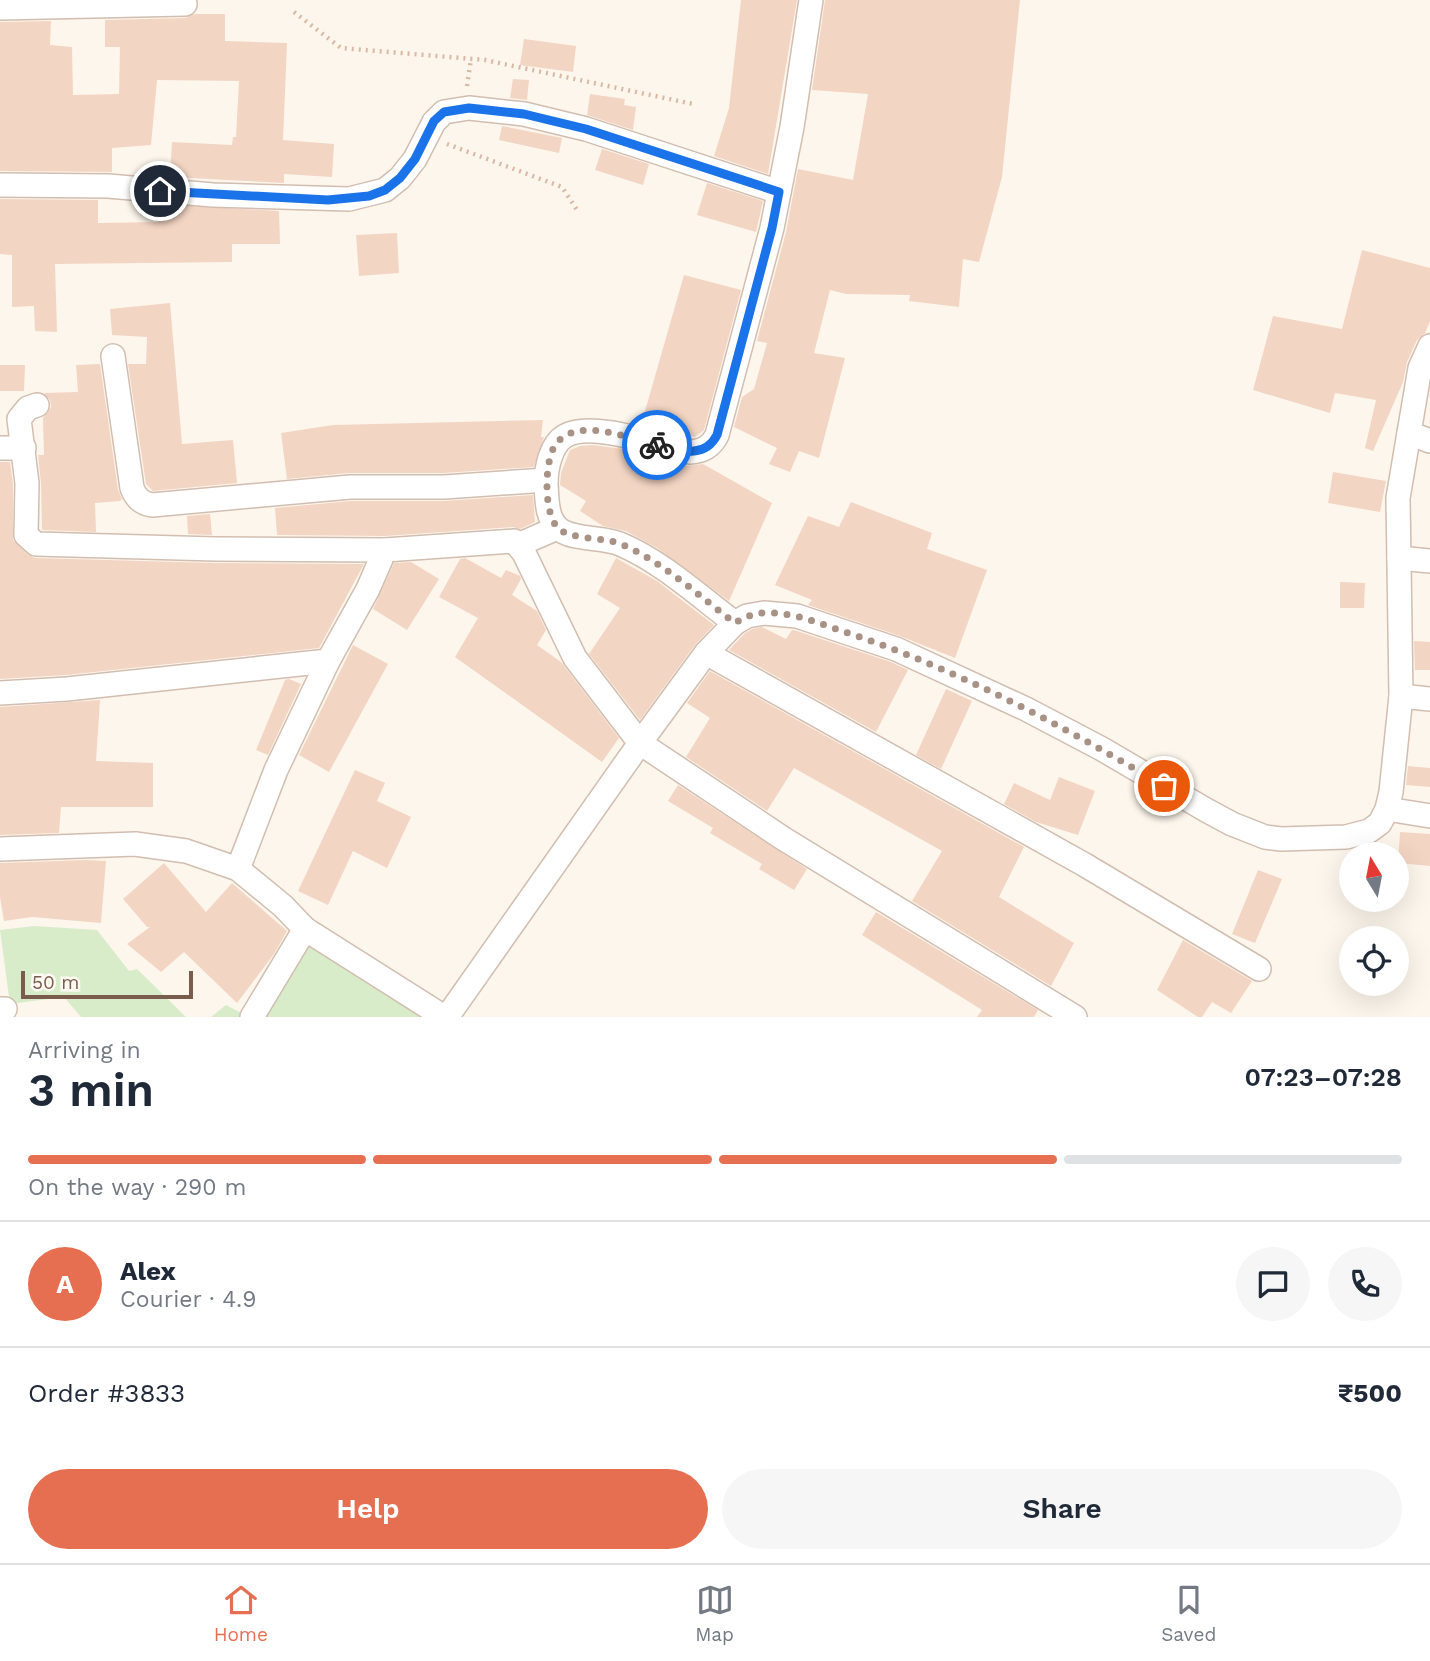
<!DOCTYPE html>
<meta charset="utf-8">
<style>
:root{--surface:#fff;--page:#f6f6f7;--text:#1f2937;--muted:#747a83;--line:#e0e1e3;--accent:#e76f51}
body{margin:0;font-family:"Work Sans",sans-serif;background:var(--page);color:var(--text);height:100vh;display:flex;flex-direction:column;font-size:26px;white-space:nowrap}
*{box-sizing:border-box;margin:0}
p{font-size:23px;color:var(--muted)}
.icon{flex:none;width:38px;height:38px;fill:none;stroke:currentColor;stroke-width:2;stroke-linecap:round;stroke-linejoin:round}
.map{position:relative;height:1017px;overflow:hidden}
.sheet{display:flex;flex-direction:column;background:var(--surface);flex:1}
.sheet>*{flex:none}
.needle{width:46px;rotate:350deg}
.tools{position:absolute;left:1339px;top:842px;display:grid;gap:14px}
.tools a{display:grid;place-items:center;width:70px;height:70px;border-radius:50%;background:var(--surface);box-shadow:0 7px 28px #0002;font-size:35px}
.scale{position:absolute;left:21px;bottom:18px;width:172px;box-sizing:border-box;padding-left:7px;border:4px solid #7a5c4d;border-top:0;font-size:19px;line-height:24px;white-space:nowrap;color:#7a5c4d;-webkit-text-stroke:5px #fffaf3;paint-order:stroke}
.pin{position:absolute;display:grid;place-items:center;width:60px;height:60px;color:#fff;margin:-30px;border:4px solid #fff;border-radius:50%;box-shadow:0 2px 7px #0007}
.courier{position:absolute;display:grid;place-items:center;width:70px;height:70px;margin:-35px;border:5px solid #1a73e8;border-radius:50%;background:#fff;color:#222;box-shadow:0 2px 9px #0007}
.summary em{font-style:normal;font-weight:600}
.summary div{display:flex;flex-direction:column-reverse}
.summary{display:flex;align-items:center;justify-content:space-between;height:119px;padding:0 28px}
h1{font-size:46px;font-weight:600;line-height:52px}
.bar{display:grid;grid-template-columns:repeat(4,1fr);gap:10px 7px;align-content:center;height:84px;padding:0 28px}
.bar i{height:9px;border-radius:5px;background:var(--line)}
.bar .active{background:var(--accent)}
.bar p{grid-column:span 4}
.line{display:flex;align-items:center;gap:18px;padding:0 28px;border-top:2px solid var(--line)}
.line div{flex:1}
.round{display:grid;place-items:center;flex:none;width:74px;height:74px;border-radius:37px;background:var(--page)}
.button{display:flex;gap:14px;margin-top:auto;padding:14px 28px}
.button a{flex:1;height:80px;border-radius:42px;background:var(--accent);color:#fff;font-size:28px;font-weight:600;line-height:80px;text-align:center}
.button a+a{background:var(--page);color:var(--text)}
.dock{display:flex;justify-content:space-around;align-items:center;height:98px;border-top:2px solid var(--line);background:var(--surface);font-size:19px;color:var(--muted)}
.dock a{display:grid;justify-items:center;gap:4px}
.dock .active{color:var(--accent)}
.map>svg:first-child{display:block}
.green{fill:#d8ecc9}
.building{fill:#f3d5c3}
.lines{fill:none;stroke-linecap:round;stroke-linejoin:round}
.street-casing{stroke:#d1beb0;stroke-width:26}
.path{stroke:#d9b8a5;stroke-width:4.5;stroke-dasharray:2 5;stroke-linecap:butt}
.street{stroke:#fff;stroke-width:23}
.done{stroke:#a89285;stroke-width:7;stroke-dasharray:0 12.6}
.route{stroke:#1a73e8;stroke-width:9}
</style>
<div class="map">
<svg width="1430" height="1017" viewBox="0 0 1430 1017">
<rect width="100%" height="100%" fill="#fdf6ec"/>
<g class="green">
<path d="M34 926 97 930 129 971 137 969 186 1017H81L64 997 10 1004 0 930Z"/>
<path d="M306 940 425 1017H261Z"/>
<path d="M226 1005 249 1017H211Z"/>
</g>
<g class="building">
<path d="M741 0H797L768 174 714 156 729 108Z"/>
<path d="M825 0H1020L1002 177 979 262 963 259 959 307 909 301 910 295 846 294 830 290 814 353 845 358 819 458 799 451 790 472 769 464 777 448 734 427 742 397 754 389 767 343 757 341 786 232 798 169 853 180 868 94 812 90Z"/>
<path d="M194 14H225V41L287 43 283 140 334 144 332 177 284 174V183L170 177 172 142 232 145 233 137H236L239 81 157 80 151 145 112 148V172L0 171V22L51 21 50 45 72 47 73 95 119 94 120 47H105V20L185 18Z"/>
<path d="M524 39 576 46 573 72 520 65Z"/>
<path d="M513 79 529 80 527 100 510 98Z"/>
<path d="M590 94 625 99 624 105 636 107 633 130 587 115Z"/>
<path d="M502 126 562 138 559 153 499 140Z"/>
<path d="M602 149 649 164 643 185 595 170Z"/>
<path d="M707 183 763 201 756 232 697 215Z"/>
<path d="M0 199 98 200V223L158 222 157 204 279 211 280 244H232V262L55 264 57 332 35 331 34 306 12 307V255L0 254Z"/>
<path d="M397 233 399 273 359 276 356 235Z"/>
<path d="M1362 250 1430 268V321L1425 333 1417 340 1407 362 1403 382 1373 451 1365 448 1376 400 1335 393 1330 413 1253 390 1273 316 1342 329Z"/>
<path d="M684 275 741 290 704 430 695 437 670 428 668 432 641 425Z"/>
<path d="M170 303 182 444 233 440 237 483 153 491 146 484 128 364H146L147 337 112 335 110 309Z"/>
<path d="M100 364 118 490 122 499 120 501 95 503 96 532 42 530 41 483 38 455H44L43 418 51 407 50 400 44 393 78 392 76 365Z"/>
<path d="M0 365H25L24 391H0Z"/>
<path d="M543 420 541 437H544L534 467 444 473H349L287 479 281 433 333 425Z"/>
<path d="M592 445 623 449 687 466 703 464 772 503 729 601 657 548 626 531 603 526 580 511 586 501 560 485 561 473 570 450 580 446Z"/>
<path d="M0 462H10L13 484V540L27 554 35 558 215 563 364 564 319 648 66 675 0 679Z"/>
<path d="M1333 472 1386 481 1380 512 1328 503Z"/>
<path d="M533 495 535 522 520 529 513 527 385 536 277 535 275 508 351 501H444Z"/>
<path d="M851 502 932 533 927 549 987 570 955 658 900 636 808 605 812 600 775 585 808 516 839 527Z"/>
<path d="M210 514 212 535 188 534 187 516Z"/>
<path d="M465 558 501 578 506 570 520 576 521 579 512 595 537 611 546 630 537 645 561 662 619 738 602 762 455 657 478 618 439 597 460 559Z"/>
<path d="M616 558 657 581 714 625 695 645 640 720 589 654 620 608 597 594Z"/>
<path d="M411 562 439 579 407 630 373 609 394 563Z"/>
<path d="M1340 582 1365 583 1364 608H1340Z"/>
<path d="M762 627 786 639 792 630H794L891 662 908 670 876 732 729 650 744 634 752 629Z"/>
<path d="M1414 641 1430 642V670H1415Z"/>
<path d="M353 645 388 664 329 772 299 755Z"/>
<path d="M710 671 1024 847 999 897 1074 943 1051 986 912 901 942 851 794 768 767 811 686 757 710 718 687 703Z"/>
<path d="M289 679 301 684 268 755 256 750 285 680Z"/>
<path d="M946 689 972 701 941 769 916 755Z"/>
<path d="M100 700 96 761 153 763V807H61L59 833 0 835V707Z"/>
<path d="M1408 766 1430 768V787L1406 785Z"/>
<path d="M355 770 385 783 377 801 411 817 387 868 353 851 328 905 298 891Z"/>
<path d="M1059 777 1095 791 1078 835 1036 822 1004 804 1014 783 1050 800Z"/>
<path d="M678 785 807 869 794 890 759 869 762 864 710 833 713 828 668 801Z"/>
<path d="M1400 832 1430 834V866L1398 863Z"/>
<path d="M86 860 106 861 101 923 32 917 4 921 0 897V863Z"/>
<path d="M164 863 206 912 232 883 287 931 274 954 237 1003 184 952 161 972 127 944 150 927H147L123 899Z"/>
<path d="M1258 870 1282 879 1255 943 1232 934Z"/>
<path d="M876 912 1038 1010 1034 1017H977L982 1010 862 935Z"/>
<path d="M1183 940 1252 981 1231 1013 1212 1002 1202 1017H1198L1157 990Z"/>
</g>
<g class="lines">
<g class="street-casing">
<g id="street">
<path d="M0 8 185 4"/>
<path d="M0 185 108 186 213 195 349 199 385 190 400 178 415 159 434 122 444 112 469 108 524 114 586 129 779 192"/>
<path d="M113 356 132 488C136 498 141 503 152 505L350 487H444L546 480"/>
<path d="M37 405 28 408 19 419 27 483 26 535 36 544 215 549 385 550"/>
<path d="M1409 433 1430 441"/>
<path d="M0 448H24"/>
<path d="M518 545 557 528"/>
<path d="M1399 558 1430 561"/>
<path d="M735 623C700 597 661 561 620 544 603 537 572 540 559 529 546 519 547 498 546 484 546 468 551 444 565 436 592 420 660 446 690 452 703 451 711 447 717 435L772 228 792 127 811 0"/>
<path d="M706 653 1085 865 1259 969"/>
<path d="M0 693 67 689 328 661 368 589 385 550 514 541 524 553 575 658 640 743 784 839 1075 1017"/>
<path d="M1401 696 1430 699"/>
<path d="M1387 809 1430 816"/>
<path d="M0 849 135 844 186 851 238 869 283 906 305 929 444 1017"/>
<path d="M238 869 276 770 328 661"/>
<path d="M0 1009H5"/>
<path d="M252 1017 305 929"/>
<path d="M447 1017 640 743 706 653 735 623 747 616 764 613 797 616 896 649 1026 709 1102 749 1206 810 1232 824 1265 837 1281 839 1346 837 1369 831 1380 823 1387 809 1391 792 1401 696 1398 498 1420 368 1430 346"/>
</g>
</g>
<g class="path">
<path d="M294 12 341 48 485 60 693 104"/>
<path d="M467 86 471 59"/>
<path d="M447 144 562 187 579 213"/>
</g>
<use href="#street" class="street"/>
</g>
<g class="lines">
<path class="done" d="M657 445C633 439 603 427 579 431 571 432 561 437 556 444 544 459 543 516 559 529 573 540 603 537 621 544 663 562 699 596 735 623 745 617 754 613 765 613 794 612 821 624 848 633 959 670 1063 726 1164 786"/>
<path class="route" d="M160 191 328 200 369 196 385 190 400 178 415 159 434 121 444 112 469 108 524 114 586 129 779 192 772 228 717 435C704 460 679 450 657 445"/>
</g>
</svg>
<div class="tools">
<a><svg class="needle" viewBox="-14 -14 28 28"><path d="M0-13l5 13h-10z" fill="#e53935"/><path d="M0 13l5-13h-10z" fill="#747a83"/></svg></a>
<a><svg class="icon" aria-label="locate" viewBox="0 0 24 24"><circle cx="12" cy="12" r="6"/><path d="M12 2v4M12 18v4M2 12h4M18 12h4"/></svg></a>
</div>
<div class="scale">50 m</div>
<div class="pin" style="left:1164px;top:786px;background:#ea580c"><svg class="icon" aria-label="bag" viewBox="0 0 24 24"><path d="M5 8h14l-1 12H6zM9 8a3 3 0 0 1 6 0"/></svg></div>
<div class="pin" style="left:160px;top:191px;background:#1f2937"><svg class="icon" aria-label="home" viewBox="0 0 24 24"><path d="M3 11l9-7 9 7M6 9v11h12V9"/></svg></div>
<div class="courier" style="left:657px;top:445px"><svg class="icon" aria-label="bike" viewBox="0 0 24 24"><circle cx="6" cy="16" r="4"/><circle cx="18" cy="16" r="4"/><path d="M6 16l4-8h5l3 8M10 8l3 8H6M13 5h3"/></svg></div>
</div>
<section class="sheet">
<div class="summary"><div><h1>3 min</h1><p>Arriving in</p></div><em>07:23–07:28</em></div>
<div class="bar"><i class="active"></i><i class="active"></i><i class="active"></i><i></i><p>On the way · 290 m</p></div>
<div class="line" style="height:126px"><b class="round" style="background:var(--accent);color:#fff">A</b><div><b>Alex</b><p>Courier · 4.9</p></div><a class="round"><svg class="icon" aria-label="chat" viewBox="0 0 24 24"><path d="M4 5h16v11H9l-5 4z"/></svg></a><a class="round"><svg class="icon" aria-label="phone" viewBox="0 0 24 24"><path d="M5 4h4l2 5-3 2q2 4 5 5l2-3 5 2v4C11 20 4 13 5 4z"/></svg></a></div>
<div class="line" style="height:91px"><div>Order #3833</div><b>₹500</b></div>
<div class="button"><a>Help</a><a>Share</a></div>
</section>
<nav class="dock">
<a class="active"><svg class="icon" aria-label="home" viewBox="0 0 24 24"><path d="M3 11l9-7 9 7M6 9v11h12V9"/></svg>Home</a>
<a><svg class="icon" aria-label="map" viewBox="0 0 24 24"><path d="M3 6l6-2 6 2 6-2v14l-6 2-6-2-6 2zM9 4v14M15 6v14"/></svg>Map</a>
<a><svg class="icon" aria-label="saved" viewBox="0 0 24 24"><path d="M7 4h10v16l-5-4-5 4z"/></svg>Saved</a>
</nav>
